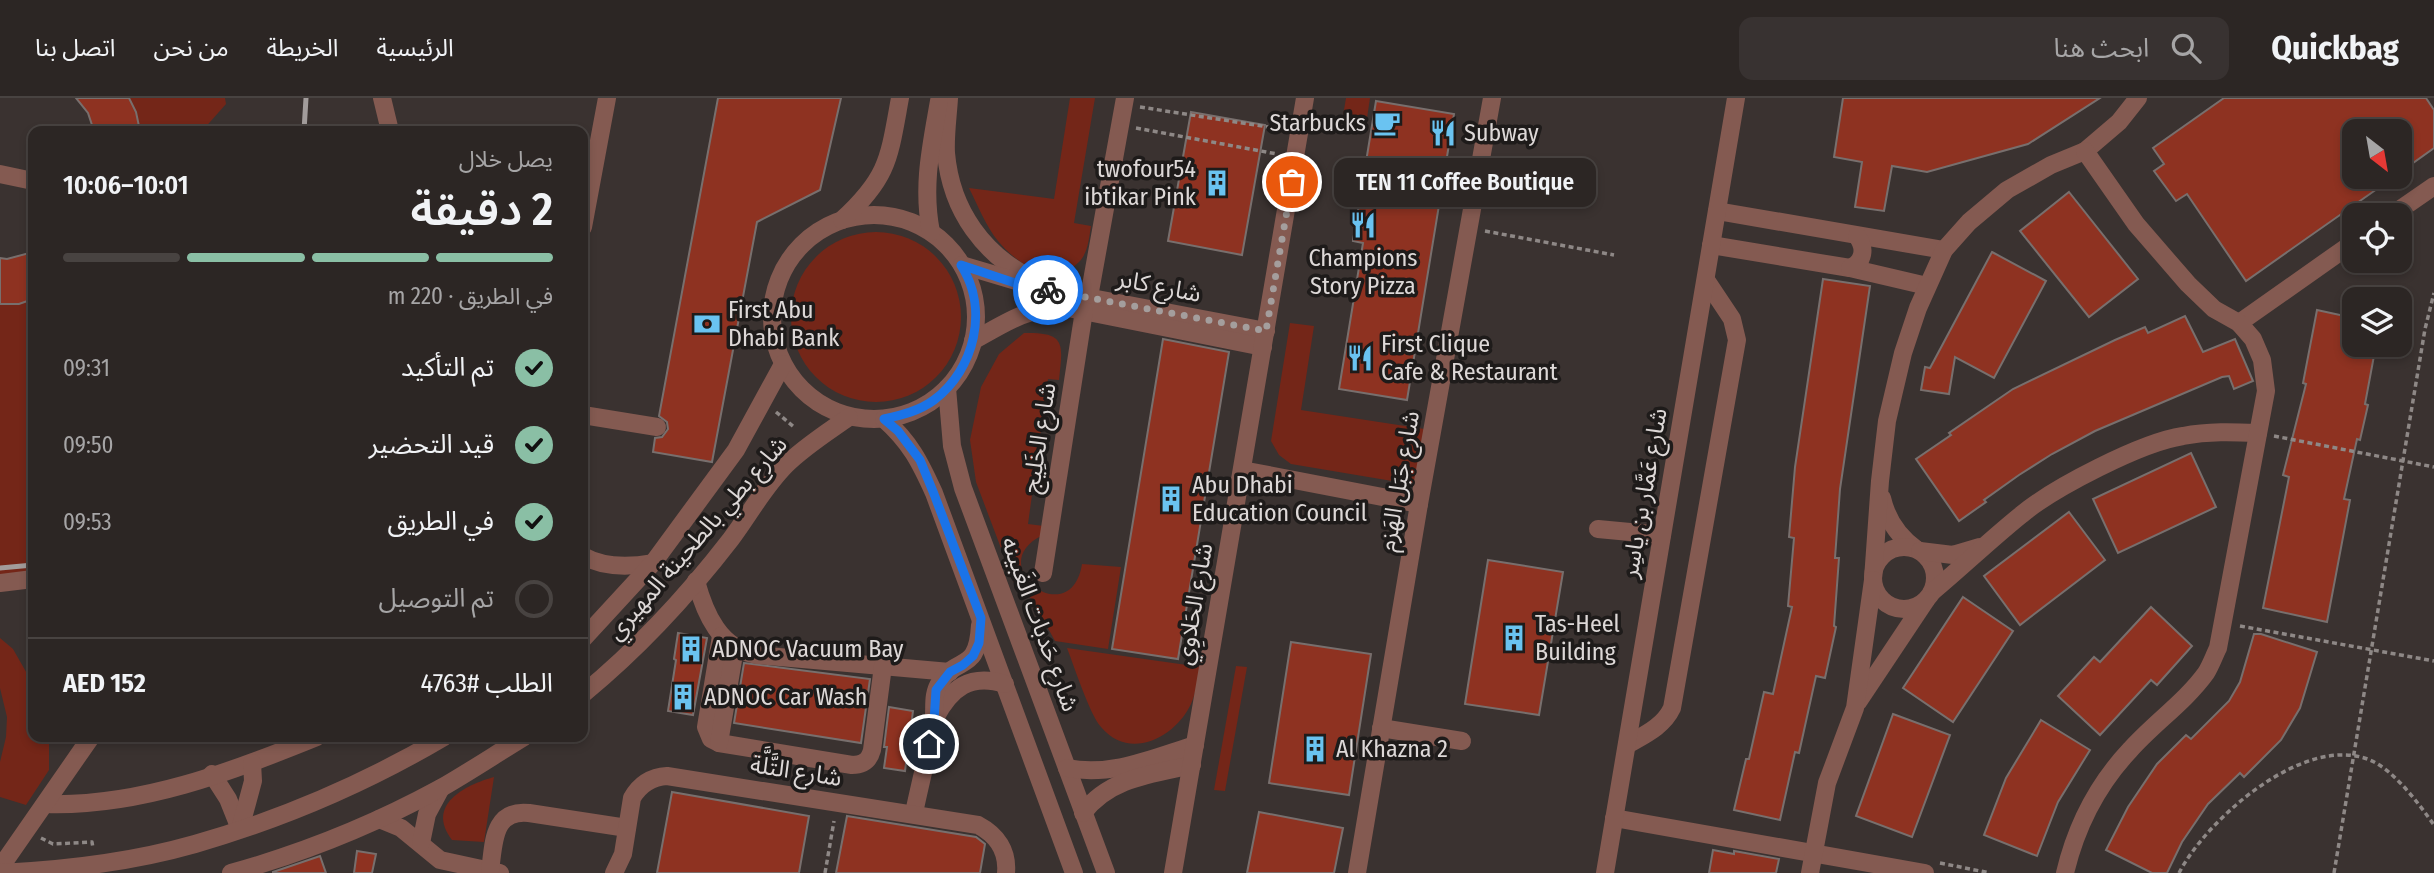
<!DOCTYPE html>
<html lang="ar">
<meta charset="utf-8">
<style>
:root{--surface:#2c2624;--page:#383231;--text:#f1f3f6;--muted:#a6a5a6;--line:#484341;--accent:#8abfa5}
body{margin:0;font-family:"Fira Sans Condensed","Noto Sans Arabic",sans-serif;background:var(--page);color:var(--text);direction:rtl;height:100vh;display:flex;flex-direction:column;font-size:26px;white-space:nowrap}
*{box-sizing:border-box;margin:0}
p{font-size:23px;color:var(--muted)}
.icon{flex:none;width:38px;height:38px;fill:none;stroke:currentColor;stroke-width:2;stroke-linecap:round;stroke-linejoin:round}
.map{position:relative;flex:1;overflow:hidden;direction:ltr}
.drawer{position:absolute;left:28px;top:28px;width:560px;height:616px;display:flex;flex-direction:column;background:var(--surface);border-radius:14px;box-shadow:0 4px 10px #0003,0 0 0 2px var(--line);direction:rtl}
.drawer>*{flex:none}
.needle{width:46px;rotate:149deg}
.controls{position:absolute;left:2342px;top:21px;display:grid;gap:14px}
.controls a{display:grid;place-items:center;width:70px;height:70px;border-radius:14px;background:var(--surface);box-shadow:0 4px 10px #0003,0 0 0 2px var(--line);font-size:35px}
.pin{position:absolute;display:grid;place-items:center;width:60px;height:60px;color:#fff;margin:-30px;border:4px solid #fff;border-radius:50%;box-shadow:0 2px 7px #0007}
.courier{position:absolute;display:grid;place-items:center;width:70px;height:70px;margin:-35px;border:5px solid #1a73e8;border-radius:50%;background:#fff;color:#222;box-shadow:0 2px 9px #0007}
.bubble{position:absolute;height:49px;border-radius:14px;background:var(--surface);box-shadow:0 4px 10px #0003,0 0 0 2px var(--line);font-size:23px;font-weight:600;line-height:49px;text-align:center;direction:rtl}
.summary em{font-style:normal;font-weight:600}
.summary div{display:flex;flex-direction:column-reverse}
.summary{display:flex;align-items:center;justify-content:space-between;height:119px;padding:0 35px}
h1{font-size:46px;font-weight:600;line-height:52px}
.bar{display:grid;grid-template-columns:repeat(4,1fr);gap:10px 7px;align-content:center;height:84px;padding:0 35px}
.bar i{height:9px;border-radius:5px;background:var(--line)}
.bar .active{background:var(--accent)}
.bar p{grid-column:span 4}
.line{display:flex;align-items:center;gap:18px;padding:0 35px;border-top:2px solid var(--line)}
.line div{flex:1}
ol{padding:0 35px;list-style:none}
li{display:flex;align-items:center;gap:21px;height:77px}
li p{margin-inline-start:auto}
li .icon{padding:7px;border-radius:50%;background:var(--accent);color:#111;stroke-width:4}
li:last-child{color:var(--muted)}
li i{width:38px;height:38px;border:4px solid var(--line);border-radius:50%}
header{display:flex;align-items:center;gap:42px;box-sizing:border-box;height:98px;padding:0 35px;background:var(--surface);border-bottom:2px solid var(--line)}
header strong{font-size:33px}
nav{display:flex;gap:38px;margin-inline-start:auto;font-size:24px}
.search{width:490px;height:63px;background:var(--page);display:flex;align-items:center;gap:18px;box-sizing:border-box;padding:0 24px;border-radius:14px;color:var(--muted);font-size:26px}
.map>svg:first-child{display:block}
.green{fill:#742618}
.building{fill:#8e3221;stroke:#786f6d;stroke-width:2}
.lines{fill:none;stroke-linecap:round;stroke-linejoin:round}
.path{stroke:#8e8886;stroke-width:3.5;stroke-dasharray:5 3.5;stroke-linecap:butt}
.minor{stroke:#845a51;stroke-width:18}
.rail{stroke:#a29c9b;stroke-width:5}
.done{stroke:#a49e9d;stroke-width:7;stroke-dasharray:0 12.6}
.route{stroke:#1a73e8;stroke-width:9}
.labels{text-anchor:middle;stroke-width:7;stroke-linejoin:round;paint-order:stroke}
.poi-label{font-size:24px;fill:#ddd8d7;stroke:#1e1b1a;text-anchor:start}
.street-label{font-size:24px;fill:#ddd8d7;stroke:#1e1b1a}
</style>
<header>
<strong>Quickbag</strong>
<div class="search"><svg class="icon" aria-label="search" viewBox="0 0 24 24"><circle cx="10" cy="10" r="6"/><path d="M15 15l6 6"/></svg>ابحث هنا</div>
<nav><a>الرئيسية</a><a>الخريطة</a><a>من نحن</a><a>اتصل بنا</a></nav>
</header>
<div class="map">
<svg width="2434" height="775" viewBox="0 0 2434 775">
<rect width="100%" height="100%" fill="#3a3230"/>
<g class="green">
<path d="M129 0H225L226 6 202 33H140L136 14Z"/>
<path d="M1070 0H1095L1074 125 1091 128C1089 140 1088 155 1079 164 1053 190 1017 166 998 143 986 128 978 108 969 90L1054 101Z"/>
<path d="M1346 0H1370L1366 27 1342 24Z"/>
<circle cx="876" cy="219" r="85"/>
<path d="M33 201V478L0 480V206H19Z"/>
<path d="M1290 225 1314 228 1301 312 1431 332 1421 380 1410 386 1291 366 1279 357 1271 343Z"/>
<path d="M1024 235C1066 234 1063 245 1059 282L1048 281 1028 426 1044 428 1043 437C980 467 1071 536 1082 466L1121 469 1108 551 1055 543 1032 501 1016 490 976 384 970 342 981 289 999 256Z"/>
<path d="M0 540 13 551 33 586V639H49V672L26 707 0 699V664L6 639 7 619 0 590Z"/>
<path d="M1067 550 1201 569C1198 581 1196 595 1191 606 1175 640 1129 663 1101 629 1090 617 1074 568 1067 550Z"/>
<path d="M1236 568 1247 569 1225 693 1214 692Z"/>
<path d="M494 679 484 744 452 742C425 707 465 687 494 679Z"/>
</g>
<g class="building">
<path d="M76 0H129L136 14 140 33H94L88 15Z"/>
<path d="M718 0H841L820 92 757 124 712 364 653 354 655 340 662 339 668 331 667 324 659 318Z"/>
<path d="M1843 0H2100L2028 46 1927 74 1892 68 1884 113 1855 109 1862 64 1834 59Z"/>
<path d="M2224 0H2426L2434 12V50L2399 75V33H2354V79H2394L2246 183 2187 96 2176 103 2154 73 2164 66 2153 50Z"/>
<path d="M1376 3 1454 16 1407 302 1339 291 1363 145 1353 143Z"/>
<path d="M1191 14 1265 27 1242 157 1168 143Z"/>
<path d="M2069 94 2138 181 2089 219 2020 133Z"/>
<path d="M33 154V201L19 206H0V160L7 161Z"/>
<path d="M1992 154 2046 183 1994 280 1955 259 1949 296 1921 292 1925 269 1930 270Z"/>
<path d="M1823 181 1870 188 1840 391 1835 460H1839L1834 528 1836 529 1825 580 1816 578 1799 655 1795 654 1780 722 1734 712 1746 661H1749L1764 594 1773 596 1792 509 1788 508 1794 440 1789 439 1795 369Z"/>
<path d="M2317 212 2354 220V247H2376L2365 306 2368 307 2360 342 2357 341 2344 401 2350 402 2327 524 2263 510 2289 379 2283 377 2306 286 2303 285Z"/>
<path d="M2185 218 2203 254 2235 241 2253 283 2234 291 2229 278 2222 279 2095 333 2052 356 2019 377 1984 402 1986 404 1959 423 1916 361 1951 337 1949 335 2013 291 2115 242 2145 229 2148 235Z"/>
<path d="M1163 241 1229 254 1178 561 1112 551Z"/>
<path d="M2191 355 2216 409 2118 455 2093 401Z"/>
<path d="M2069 414 2105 462 2020 527 1984 478Z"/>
<path d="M1488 462 1563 474 1539 617 1465 606Z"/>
<path d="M1963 499 2013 533 1953 624 1903 590Z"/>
<path d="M2151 509 2192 548 2157 587 2151 582 2100 637 2058 598 2094 559 2100 564Z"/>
<path d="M678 535 707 540 693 617 668 613 676 562 674 561Z"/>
<path d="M2254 536H2261L2317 554 2300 610 2281 642 2244 679 2240 675 2208 706 2182 744 2167 775H2152L2106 752 2128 709 2157 666 2186 637 2191 641 2229 603 2240 584Z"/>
<path d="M1291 544 1371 556 1349 697 1269 685Z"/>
<path d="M744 565 870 581 861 645 734 625Z"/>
<path d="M889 609 913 613 905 673 884 670 887 649H884Z"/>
<path d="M1893 616 1950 637 1912 739 1856 718Z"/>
<path d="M2041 622 2090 652 2058 704 2037 758 1984 737 2006 680Z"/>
<path d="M672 694 809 718 799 775H657Z"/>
<path d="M1259 714 1343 730 1334 775H1247Z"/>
<path d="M847 718 976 739 985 746 980 775H836Z"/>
<path d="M1713 752 1734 756V753L1779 761 1776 775H1709Z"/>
<path d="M357 753 376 756 372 775H354Z"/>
<path d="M320 758 326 775H273V774Z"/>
</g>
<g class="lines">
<g class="path">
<path d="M1140 9 1281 31"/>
<path d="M1136 30 1277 56"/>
<path d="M1485 133 1614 157"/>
<path d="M776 314 794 329"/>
<path d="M2274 338 2434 369"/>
<path d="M2240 528 2434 563"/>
<path d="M41 740 53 746 92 744 93 750"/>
<path d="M1940 765 1990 775"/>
<path d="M825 775 834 723"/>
<path d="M2179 775C2207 721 2304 635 2370 662 2394 672 2419 706 2434 727"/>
<path d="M2334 775 2425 231 2434 195"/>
</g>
<g class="minor">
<path d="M382 0 390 33"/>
<path d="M949 0C948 18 945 37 946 55 951 113 984 158 1036 183"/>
<path d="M0 76 33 83"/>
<path d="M1717 113 1944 152"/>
<path d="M2392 117 2434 88"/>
<circle cx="874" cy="219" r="102"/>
<path d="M842 122C889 79 889 60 900 0"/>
<path d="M583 129 607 0"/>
<path d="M931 134C922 88 931 49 939 3"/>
<path d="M1711 147 1850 170 1927 188"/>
<path d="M962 167 1039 190 1266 233"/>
<path d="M1850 170C1864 164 1866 150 1857 138"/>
<path d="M1089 199 1125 0"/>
<path d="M2239 225 2354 144"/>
<path d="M973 243C1003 226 1028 209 1063 209L1263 249"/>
<path d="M947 290 952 348 963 390 1106 775"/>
<path d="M583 317 657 329"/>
<path d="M884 321C910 344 920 364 934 395L1074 775"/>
<path d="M1242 372 1419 406"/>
<path d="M1882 400C1887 422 1898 438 1916 451"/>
<path d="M1598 431 1662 437"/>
<circle cx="1904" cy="480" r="31"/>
<path d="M1920 453 1953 457 1980 449"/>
<path d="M583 458C604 470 630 469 653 465"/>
<path d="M1043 475 1084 213"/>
<path d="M1873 481 1880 383 1887 323 1903 255 1918 210 1944 152 1969 124 2007 92 2051 67 2085 53 2119 24 2138 0"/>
<path d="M696 483C705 516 720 551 757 557L950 574"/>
<path d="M0 485 33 481"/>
<path d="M1932 494C1962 469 1990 442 2021 417 2053 390 2142 344 2183 338 2209 333 2233 334 2258 335"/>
<path d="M721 538 706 629 711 641 719 645 852 667C863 667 869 663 872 652L883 568"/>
<path d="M583 541 653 465 736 352 783 266"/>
<path d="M583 596C639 550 687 498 731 441 749 417 764 389 786 367 804 349 828 334 849 319"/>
<path d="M1858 604 1926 502"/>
<path d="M935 620C951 590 970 575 1005 586"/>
<path d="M1381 630 1462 643"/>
<path d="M719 645 735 550"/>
<path d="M1627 647C1644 637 1663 629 1672 610L1737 242 1732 221 1706 182"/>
<path d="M1067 670C1112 679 1153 660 1195 647"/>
<path d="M212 676 228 701 240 731"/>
<path d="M46 706C139 709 231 674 317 639"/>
<path d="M914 715C920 686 928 656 933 626 936 611 931 598 940 584 959 556 977 576 980 527"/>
<path d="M1083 715C1109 680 1152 676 1192 667"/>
<path d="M1614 720 1925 775"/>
<path d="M379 721 401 730 440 762 500 775"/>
<path d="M240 731 253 683 252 665"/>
<path d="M421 745 427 716 441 690"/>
<path d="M0 770 91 639"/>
<path d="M490 773C494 746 492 711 529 715L627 730"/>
<path d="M0 775C65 772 132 764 195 746 282 721 366 685 444 639"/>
<path d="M231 775C303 755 375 726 441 690 469 674 496 656 524 639"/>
<path d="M614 775 623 756 632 700C640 686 651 679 667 678L978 727C997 737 1008 753 1006 775"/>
<path d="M1173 775 1305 0"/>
<path d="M1357 775 1419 406 1492 0"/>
<path d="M1605 775 1736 0"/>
<path d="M1810 775 1827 685 1855 610 1873 482"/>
<path d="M2065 775C2076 729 2097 687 2130 652 2154 625 2185 604 2206 575 2211 567 2214 558 2218 550L2266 293 2262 262 2253 241 2239 225 2214 211 2188 186 2136 126 2085 53"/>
</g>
<g class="rail">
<path d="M304 33 306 0"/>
<path d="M0 470 33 467"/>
</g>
</g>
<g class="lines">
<path class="done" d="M1048 192 1266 233 1292 84"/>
<path class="route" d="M929 646 934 623 936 592 950 574 963 567 973 558 979 545 981 520 934 396 920 362 898 333 884 321C902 317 919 313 934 302 975 271 989 211 961 167L1012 184 1048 192"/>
</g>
<defs>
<g id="cafe-bare" transform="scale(2.1)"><path d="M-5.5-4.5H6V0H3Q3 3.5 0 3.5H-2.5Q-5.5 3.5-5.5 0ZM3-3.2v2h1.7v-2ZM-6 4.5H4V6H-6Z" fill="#6ac3f1" stroke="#1e1b1a" stroke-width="2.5" paint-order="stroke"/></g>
<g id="restaurant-bare" transform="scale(2.1)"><path d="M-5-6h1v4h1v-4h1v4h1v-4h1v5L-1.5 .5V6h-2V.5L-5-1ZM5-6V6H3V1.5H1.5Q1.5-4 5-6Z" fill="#6ac3f1" stroke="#1e1b1a" stroke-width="2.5" paint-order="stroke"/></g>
<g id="building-bare" transform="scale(2.1)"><path d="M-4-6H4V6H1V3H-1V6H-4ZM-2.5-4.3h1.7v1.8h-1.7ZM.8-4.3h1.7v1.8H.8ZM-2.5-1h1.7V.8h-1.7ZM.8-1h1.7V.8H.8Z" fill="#6ac3f1" stroke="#1e1b1a" stroke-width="2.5" paint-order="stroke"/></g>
<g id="bank-bare" transform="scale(2.1)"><path d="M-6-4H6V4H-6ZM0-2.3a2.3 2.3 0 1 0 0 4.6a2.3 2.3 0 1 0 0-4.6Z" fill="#6ac3f1" stroke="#1e1b1a" stroke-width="2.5" paint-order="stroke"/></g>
</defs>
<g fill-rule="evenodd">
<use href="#cafe-bare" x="1387" y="25"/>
<use href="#restaurant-bare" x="1443" y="35"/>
<use href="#building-bare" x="1217" y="85"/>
<use href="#restaurant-bare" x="1363" y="127"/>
<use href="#bank-bare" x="707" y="226"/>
<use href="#restaurant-bare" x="1360" y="260"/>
<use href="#building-bare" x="1171" y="401"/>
<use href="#building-bare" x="1514" y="540"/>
<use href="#building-bare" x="691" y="551"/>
<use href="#building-bare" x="683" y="599"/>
<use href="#building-bare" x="1315" y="651"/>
</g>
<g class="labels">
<g class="poi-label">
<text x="1366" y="33" text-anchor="end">Starbucks</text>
<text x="1464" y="43">Subway</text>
<text x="1196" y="79" text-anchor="end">twofour54<tspan x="1196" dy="28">ibtikar Pink</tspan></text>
<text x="1363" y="168" text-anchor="middle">Champions<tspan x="1363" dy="28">Story Pizza</tspan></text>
<text x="728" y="220">First Abu<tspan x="728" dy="28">Dhabi Bank</tspan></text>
<text x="1381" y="254">First Clique<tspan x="1381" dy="28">Cafe &amp; Restaurant</tspan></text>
<text x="1192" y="395">Abu Dhabi<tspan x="1192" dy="28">Education Council</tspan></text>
<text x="1535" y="534">Tas-Heel<tspan x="1535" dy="28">Building</tspan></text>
<text x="712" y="559">ADNOC Vacuum Bay</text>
<text x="704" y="607">ADNOC Car Wash</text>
<text x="1336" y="659">Al Khazna 2</text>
</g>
<g class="street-label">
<text transform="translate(1159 188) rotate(11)" y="8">شارع كابر</text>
<text transform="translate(1039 340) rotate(-81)" y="8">شارع الخَلِيج</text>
<text transform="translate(1399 383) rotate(-80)" y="8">شارع جَبَل الهَزم</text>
<text transform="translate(1644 395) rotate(-80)" y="8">شارع عَمَّار بن ياسِر</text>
<text transform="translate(697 440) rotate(-49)" y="8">شارع بطي بالطحينة المهيري</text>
<text transform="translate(1194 506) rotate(-80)" y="8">شارع الحَلاوِي</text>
<text transform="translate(1040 526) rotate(70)" y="8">شارع حَدبات الغَبينه</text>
<text transform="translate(796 673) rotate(9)" y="8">شارع التَّلَّة</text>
</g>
</g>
</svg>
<div class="controls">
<a><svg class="needle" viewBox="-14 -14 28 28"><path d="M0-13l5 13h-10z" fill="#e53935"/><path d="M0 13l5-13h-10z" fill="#a6a5a6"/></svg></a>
<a><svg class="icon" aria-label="locate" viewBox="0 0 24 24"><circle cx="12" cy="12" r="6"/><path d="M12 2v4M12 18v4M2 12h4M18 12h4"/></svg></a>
<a><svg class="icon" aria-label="layers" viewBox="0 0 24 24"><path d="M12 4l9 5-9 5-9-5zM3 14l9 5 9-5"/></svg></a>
</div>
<div class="pin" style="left:1292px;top:84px;background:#ea580c"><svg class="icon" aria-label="bag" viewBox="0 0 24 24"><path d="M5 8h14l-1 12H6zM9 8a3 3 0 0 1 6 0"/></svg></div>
<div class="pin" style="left:929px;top:646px;background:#1f2937"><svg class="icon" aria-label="home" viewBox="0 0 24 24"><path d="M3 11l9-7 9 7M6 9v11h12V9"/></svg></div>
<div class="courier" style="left:1048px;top:192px"><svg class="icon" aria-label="bike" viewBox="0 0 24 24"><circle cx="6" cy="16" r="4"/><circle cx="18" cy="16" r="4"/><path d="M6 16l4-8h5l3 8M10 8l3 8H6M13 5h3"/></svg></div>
<div class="bubble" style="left:1334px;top:60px;width:262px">TEN 11 Coffee Boutique</div>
<section class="drawer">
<div class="summary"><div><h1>2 دقيقة</h1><p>يصل خلال</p></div><em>10:01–10:06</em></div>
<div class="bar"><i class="active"></i><i class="active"></i><i class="active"></i><i></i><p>في الطريق · 220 m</p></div>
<ol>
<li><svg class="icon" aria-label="check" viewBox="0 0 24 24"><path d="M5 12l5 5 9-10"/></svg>تم التأكيد<p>09:31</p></li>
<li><svg class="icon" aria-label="check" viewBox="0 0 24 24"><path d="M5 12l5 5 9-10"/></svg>قيد التحضير<p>09:50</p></li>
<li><svg class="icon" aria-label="check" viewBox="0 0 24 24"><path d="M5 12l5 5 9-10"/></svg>في الطريق<p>09:53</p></li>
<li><i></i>تم التوصيل</li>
</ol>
<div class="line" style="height:91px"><div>الطلب #4763</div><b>AED 152</b></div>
</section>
</div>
